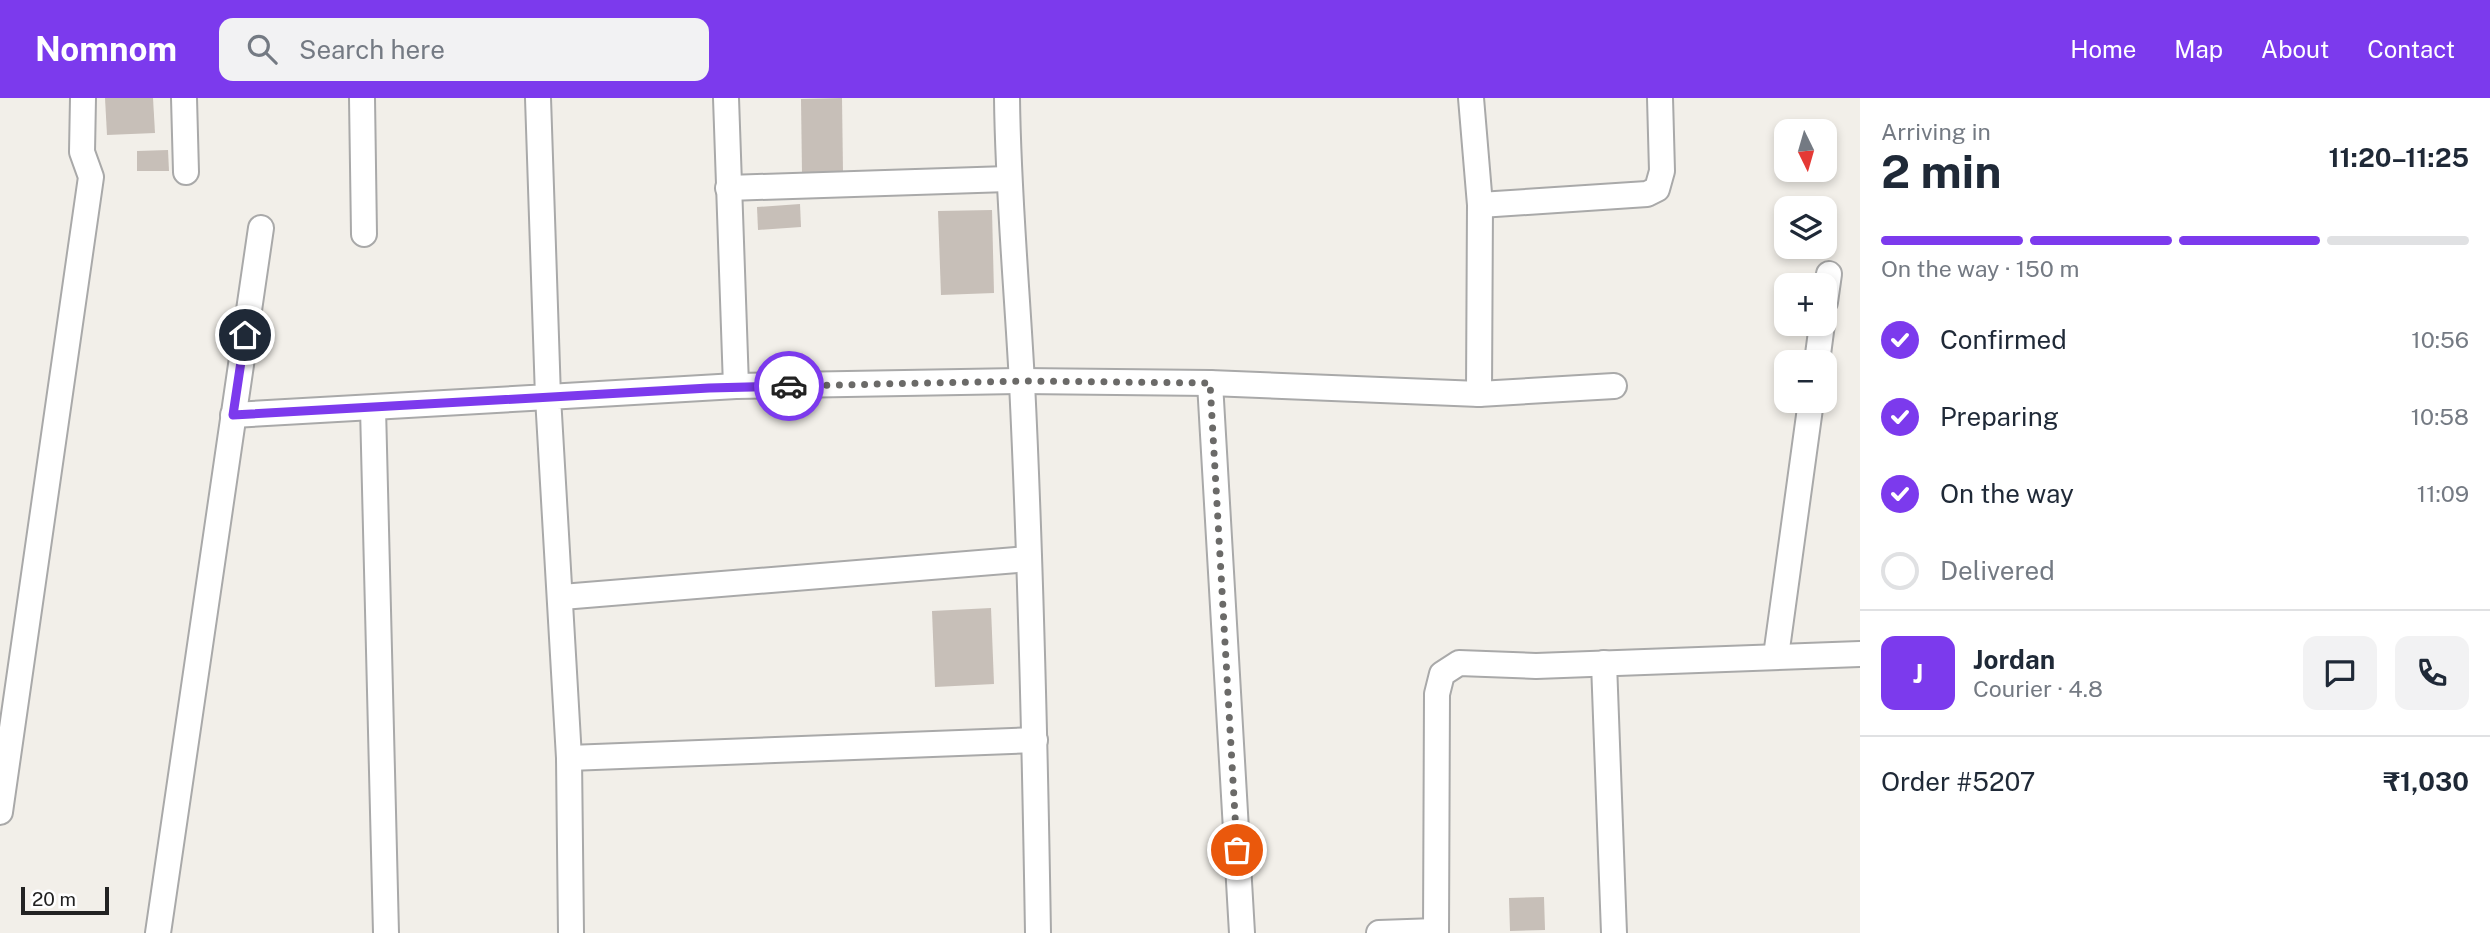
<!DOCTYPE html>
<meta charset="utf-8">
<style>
:root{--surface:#fff;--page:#f2f2f3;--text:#1f2937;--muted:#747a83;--line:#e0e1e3;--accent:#7c3aed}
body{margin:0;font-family:"Public Sans",sans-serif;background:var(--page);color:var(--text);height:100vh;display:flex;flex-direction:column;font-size:26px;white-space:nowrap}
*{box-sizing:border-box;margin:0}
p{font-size:23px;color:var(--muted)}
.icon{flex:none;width:38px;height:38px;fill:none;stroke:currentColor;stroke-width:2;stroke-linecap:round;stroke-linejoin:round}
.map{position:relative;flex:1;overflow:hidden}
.details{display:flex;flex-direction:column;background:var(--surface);width:630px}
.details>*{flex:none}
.needle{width:46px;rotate:175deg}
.buttons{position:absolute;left:1774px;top:21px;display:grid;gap:14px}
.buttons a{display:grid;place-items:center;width:63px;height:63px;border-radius:14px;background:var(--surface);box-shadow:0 4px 10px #0003;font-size:35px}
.scale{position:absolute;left:21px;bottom:18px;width:88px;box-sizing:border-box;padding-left:7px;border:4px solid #222;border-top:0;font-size:19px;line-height:24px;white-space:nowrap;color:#222;-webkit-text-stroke:5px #fff;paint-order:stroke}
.pin{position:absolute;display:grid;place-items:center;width:60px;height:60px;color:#fff;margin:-30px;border:4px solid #fff;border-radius:50%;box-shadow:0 2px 7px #0007}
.courier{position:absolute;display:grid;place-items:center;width:70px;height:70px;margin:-35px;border:5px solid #7c3aed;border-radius:50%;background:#fff;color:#222;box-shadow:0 2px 9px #0007}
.overview em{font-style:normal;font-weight:700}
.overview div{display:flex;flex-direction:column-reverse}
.overview{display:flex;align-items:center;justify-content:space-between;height:119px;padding:0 21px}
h1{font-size:46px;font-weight:700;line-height:52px}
.bar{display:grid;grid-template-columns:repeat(4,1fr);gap:10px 7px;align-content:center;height:84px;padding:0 21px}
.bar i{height:9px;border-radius:5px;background:var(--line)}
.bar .current{background:var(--accent)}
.bar p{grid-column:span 4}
.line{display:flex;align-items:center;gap:18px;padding:0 21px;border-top:2px solid var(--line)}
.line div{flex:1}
.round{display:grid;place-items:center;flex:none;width:74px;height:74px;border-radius:14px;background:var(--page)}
ol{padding:0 21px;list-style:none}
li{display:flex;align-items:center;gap:21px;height:77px}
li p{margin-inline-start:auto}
li .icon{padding:7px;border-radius:50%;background:var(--accent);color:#fff;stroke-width:4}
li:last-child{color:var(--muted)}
li i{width:38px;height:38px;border:4px solid var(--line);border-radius:50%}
header{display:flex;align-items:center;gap:42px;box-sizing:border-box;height:98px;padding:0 35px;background:var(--accent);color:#fff}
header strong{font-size:33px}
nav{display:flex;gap:38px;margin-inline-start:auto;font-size:24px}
.search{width:490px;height:63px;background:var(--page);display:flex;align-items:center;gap:18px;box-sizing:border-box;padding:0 24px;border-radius:14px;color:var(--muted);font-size:26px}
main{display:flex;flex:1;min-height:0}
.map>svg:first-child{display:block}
.building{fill:#c7bfb8}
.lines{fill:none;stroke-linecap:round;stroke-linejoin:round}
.minor-casing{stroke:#a9a9a9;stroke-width:28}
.minor{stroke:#fff;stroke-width:24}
.done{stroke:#6b6a68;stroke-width:7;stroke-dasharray:0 12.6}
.route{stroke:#7c3aed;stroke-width:9}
</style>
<header>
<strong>Nomnom</strong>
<div class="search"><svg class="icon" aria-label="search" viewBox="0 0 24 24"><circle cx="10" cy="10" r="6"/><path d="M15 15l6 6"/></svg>Search here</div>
<nav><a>Home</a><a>Map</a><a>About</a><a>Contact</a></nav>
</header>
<main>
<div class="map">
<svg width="1860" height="835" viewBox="0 0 1860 835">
<rect width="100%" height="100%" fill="#f2efe9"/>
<g class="building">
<path d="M105 0H153L155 35 107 37Z"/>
<path d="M842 0 843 75 802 76 801 1Z"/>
<path d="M168 52 169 73H137V53Z"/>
<path d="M800 106 801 129 758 132 757 109Z"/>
<path d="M992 112 994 195 941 197 938 113Z"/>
<path d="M991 510 994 586 935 589 932 513Z"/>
<path d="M1544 799 1545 832 1510 833 1509 800Z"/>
</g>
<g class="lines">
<g class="minor-casing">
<g id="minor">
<path d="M184 0 186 74"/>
<path d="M362 0 364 136"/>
<path d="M726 0 736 288"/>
<path d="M1007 0C1008 95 1017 190 1022 285 1031 468 1035 652 1038 835"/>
<path d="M1471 0 1480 107 1479 296"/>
<path d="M728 90 1008 81"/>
<path d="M1480 107 1647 96 1657 91 1662 73 1660 0"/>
<path d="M1825 204 1829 176"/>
<path d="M1817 264 1822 226"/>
<path d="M1210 285 1242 835"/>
<path d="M373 310 386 835"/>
<path d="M233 317 548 299 538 0"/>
<path d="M562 499 1029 461"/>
<path d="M1776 558 1811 303"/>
<path d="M1604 565 1614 835"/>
<path d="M569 660 1035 642"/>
<path d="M0 714 91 79 82 54 83 0"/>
<path d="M158 835 261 130"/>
<path d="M571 835 569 660 548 299 736 288 1022 283 1210 285 1479 296 1614 288"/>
<path d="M1379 835 1436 833"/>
<path d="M1436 835 1437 596 1442 576 1459 565 1536 568 1860 556"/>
</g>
</g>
<use href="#minor" class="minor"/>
</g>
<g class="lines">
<path class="done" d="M789 288 1022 283 1210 285 1237 752"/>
<path class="route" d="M245 237 233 317 709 290 789 288"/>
</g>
</svg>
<div class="buttons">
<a><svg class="needle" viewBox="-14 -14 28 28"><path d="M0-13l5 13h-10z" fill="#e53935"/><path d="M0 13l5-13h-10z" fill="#747a83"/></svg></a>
<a><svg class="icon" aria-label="layers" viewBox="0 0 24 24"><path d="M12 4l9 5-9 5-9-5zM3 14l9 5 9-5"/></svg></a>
<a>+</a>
<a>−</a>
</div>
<div class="scale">20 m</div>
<div class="pin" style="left:1237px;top:752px;background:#ea580c"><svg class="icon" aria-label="bag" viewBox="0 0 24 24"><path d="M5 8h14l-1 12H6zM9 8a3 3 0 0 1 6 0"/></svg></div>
<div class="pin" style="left:245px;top:237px;background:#1f2937"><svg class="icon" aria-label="home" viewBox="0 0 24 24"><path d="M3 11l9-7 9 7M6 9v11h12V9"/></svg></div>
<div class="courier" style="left:789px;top:288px"><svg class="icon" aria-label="car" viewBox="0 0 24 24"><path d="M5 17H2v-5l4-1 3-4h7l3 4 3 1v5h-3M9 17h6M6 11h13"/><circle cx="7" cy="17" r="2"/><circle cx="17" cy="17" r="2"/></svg></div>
</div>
<section class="details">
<div class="overview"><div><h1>2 min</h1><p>Arriving in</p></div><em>11:20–11:25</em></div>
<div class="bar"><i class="current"></i><i class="current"></i><i class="current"></i><i></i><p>On the way · 150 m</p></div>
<ol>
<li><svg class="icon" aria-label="check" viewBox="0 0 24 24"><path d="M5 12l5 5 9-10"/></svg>Confirmed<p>10:56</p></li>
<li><svg class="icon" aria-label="check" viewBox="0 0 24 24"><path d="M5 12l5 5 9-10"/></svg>Preparing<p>10:58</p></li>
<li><svg class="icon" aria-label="check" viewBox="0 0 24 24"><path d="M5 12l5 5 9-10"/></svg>On the way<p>11:09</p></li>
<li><i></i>Delivered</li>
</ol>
<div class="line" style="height:126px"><b class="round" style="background:var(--accent);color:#fff">J</b><div><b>Jordan</b><p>Courier · 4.8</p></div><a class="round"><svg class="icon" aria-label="chat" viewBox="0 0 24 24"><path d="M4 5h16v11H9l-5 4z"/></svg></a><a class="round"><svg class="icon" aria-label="phone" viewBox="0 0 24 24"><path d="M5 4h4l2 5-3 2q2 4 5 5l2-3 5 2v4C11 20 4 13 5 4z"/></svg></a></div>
<div class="line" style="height:91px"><div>Order #5207</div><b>₹1,030</b></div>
</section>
</main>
